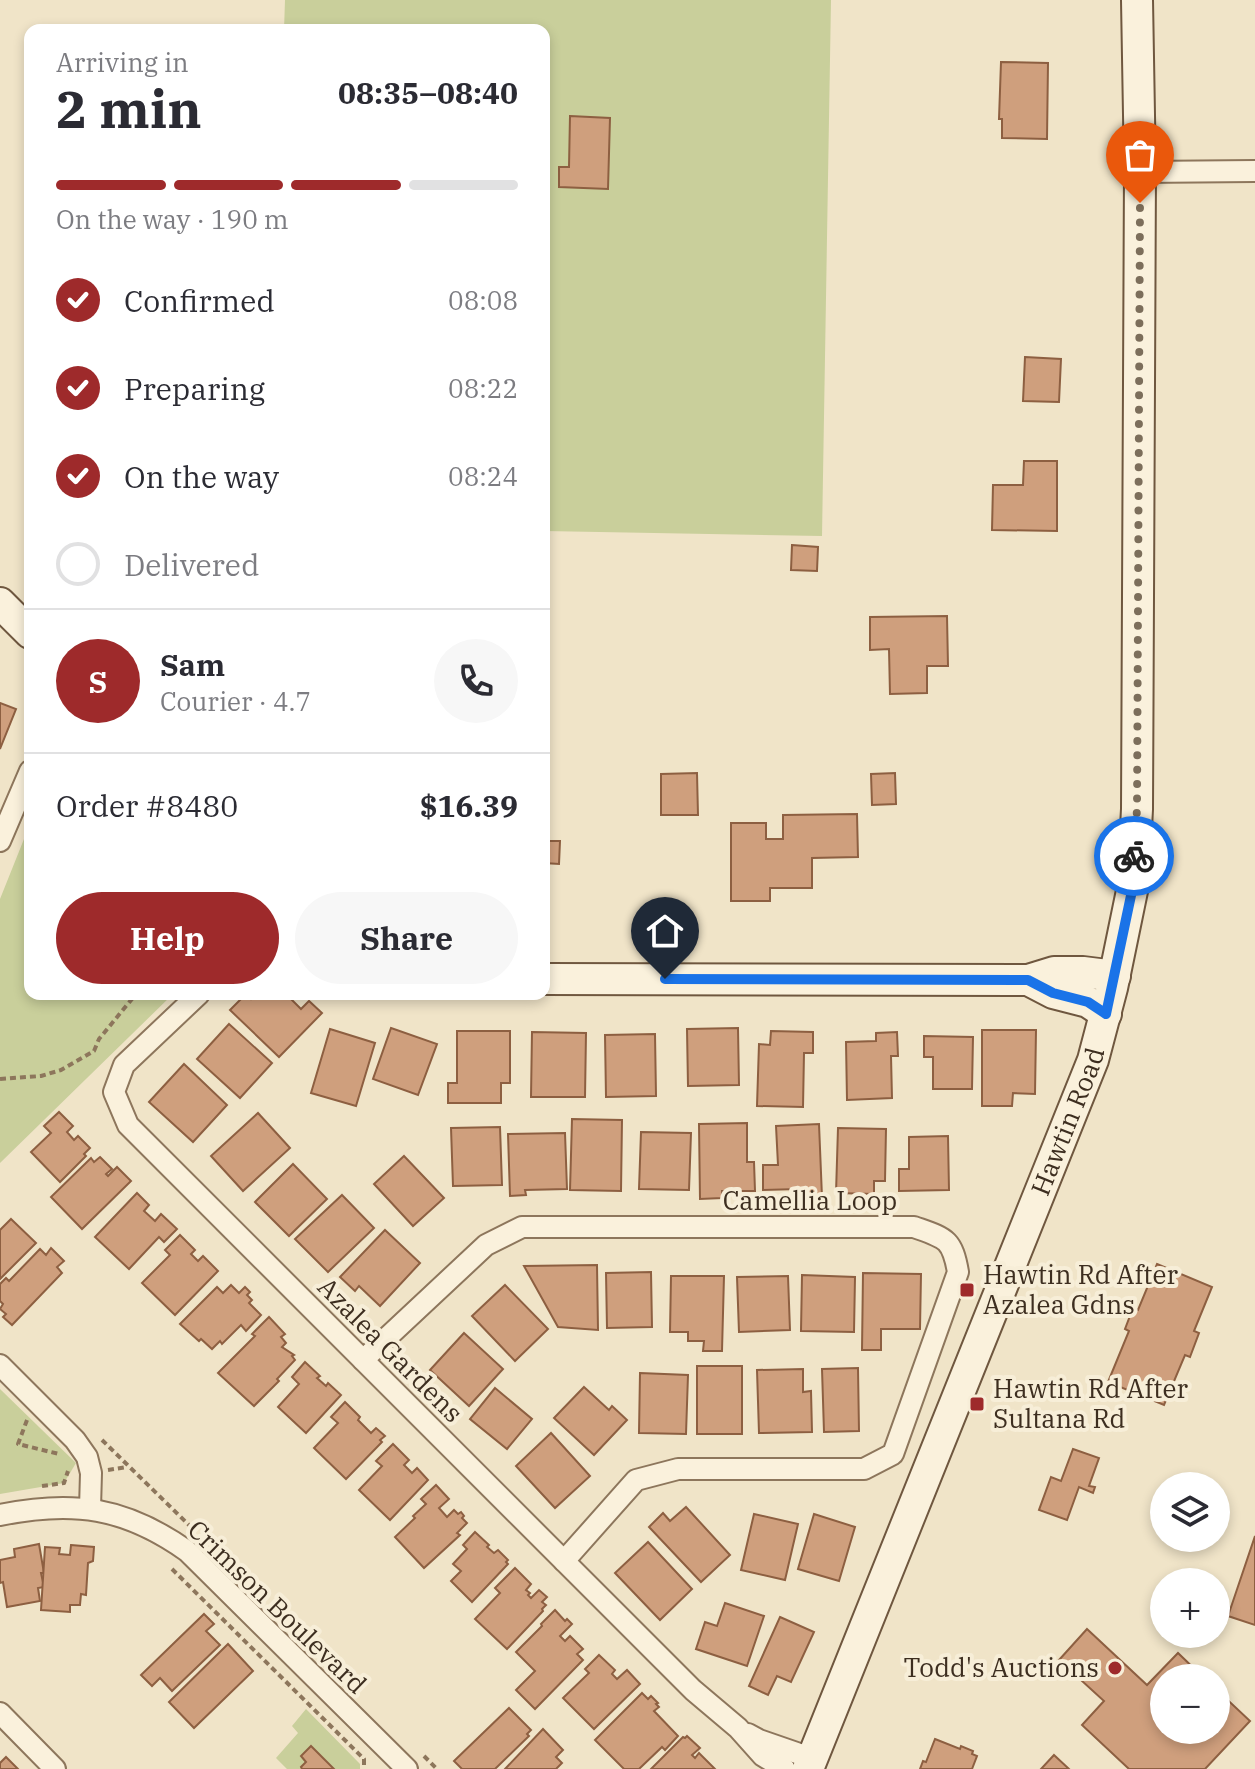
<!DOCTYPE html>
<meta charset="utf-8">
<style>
:root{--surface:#fff;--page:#f7f7f7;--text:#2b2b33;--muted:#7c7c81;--line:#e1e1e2;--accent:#9e2a2b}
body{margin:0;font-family:"IBM Plex Serif",serif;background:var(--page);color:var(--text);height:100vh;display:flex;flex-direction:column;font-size:30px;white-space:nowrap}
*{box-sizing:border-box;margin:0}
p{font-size:26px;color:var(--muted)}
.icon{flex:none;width:44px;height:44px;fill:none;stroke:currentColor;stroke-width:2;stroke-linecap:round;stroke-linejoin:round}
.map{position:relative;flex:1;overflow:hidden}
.details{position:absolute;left:24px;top:24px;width:526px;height:976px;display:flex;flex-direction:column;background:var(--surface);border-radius:16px;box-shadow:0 4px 12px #0003}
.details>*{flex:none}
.tools{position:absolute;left:1150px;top:1472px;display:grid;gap:16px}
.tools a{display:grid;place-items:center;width:80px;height:80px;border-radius:50%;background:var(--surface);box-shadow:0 4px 12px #0003;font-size:40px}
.pin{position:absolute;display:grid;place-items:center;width:68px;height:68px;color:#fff;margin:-82px -34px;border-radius:50% 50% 50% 0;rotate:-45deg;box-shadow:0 0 8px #0007}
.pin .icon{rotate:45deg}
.courier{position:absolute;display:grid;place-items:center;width:80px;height:80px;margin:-40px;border:6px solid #1a73e8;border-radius:50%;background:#fff;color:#222;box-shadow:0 2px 10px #0007}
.summary em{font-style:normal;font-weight:700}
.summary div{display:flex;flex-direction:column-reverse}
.summary{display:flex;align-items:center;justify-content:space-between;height:136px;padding:0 32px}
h1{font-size:52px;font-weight:700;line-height:60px}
.bar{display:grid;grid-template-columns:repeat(4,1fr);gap:12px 8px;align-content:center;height:96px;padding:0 32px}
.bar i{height:10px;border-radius:6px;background:var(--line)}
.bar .active{background:var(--accent)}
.bar p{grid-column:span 4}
.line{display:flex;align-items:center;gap:20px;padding:0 32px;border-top:2px solid var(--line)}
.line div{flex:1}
.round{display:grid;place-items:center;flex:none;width:84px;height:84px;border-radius:42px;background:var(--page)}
ol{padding:0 32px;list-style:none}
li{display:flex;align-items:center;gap:24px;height:88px}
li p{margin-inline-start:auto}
li .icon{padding:8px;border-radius:50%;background:var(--accent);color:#fff;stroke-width:4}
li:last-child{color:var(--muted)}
li i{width:44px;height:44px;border:4px solid var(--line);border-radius:50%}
.primary-button{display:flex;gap:16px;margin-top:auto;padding:16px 32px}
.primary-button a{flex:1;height:92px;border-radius:48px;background:var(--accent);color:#fff;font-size:32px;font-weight:700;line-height:92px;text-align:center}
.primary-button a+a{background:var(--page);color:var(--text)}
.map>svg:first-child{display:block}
.green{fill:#c9cf9b}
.building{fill:#cf9f7d;stroke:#8d5f41;stroke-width:2}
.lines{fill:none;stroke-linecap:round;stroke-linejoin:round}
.street-casing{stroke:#8d765c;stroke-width:24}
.secondary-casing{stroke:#6f573f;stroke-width:34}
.path{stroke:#8d765c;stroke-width:4;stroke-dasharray:6 4;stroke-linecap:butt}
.street{stroke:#faf1dc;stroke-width:20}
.secondary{stroke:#faf1dc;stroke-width:30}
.done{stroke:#7c6e5b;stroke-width:8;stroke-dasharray:0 14.4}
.route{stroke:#1a73e8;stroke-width:10}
.poi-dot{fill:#9e2a2b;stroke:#f7eed8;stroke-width:3}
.labels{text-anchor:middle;stroke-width:8;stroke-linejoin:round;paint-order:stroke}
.street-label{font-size:26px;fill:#3d2e20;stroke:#f7eed8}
.poi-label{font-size:26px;fill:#3d2e20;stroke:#f7eed8;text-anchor:start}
</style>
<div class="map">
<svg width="1255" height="1769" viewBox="0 0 1255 1769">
<rect width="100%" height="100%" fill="#f0e4c8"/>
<g class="green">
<path d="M285 0H831L822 536 544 531V30H284Z"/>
<path d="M30 824V994H173L0 1163V899Z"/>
<path d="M0 1389 76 1463 64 1483 0 1494Z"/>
<path d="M306 1709 360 1764V1769H287L276 1758 298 1733 292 1726Z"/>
</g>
<g class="building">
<path d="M1001 62 1048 63 1047 139 1002 138V119H999Z"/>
<path d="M570 116 610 118 608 189 559 187V167H569Z"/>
<path d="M1025 357 1061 359 1059 402 1023 401Z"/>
<path d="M1024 461H1057V531L992 530 993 485H1023Z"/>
<path d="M792 545 818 547 817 571 791 570Z"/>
<path d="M947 616 948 666H927V693L890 694 889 649 870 650V617Z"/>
<path d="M0 703 16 709 0 749Z"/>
<path d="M697 773 698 815H661V774Z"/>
<path d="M895 773 896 804 872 805 871 774Z"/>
<path d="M544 782 549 783 547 841H560L559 864 544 863Z"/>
<path d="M857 814 858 857 812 858V888H770V901H731V823H766V839H783V815Z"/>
<path d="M246 994 251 999 256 994H286L301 1009 309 1001 322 1013 279 1057 230 1010Z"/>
<path d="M229 1024 272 1063 240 1098 197 1059Z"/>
<path d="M391 1028 437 1044 418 1095 373 1079Z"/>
<path d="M738 1028 739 1085 688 1086 687 1029Z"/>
<path d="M330 1029 375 1043 356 1106 311 1093Z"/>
<path d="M982 1030H1036L1035 1094 1013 1093 1012 1106H982Z"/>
<path d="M457 1031H510V1083H501V1103H448V1083H457Z"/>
<path d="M771 1031 813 1032V1053H804L803 1107 757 1106 759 1044 770 1045Z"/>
<path d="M532 1032 586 1033 585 1097H531Z"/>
<path d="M897 1032 898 1056H891L892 1098 847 1100 846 1042 876 1041V1033Z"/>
<path d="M655 1034 656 1096 606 1097 605 1035Z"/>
<path d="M924 1036 973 1037 972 1089H933V1057H924Z"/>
<path d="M184 1064 227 1105 193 1142 149 1102Z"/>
<path d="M59 1112 73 1126 67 1132 74 1140 78 1136 90 1148 84 1154 86 1156 60 1182 31 1152 51 1133 44 1126Z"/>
<path d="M258 1113 290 1148 243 1191 211 1156Z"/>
<path d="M572 1119 622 1120 621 1191 570 1190Z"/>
<path d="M747 1123V1162H754L755 1191H722V1198L700 1199 699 1124Z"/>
<path d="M819 1124 822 1197 799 1198V1189L763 1190V1165H778L776 1126Z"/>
<path d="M500 1127 502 1185 453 1186 451 1128Z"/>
<path d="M838 1128 886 1129 885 1181H874V1194L836 1193Z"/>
<path d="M641 1132 691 1133 689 1190 639 1189Z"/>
<path d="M565 1133 567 1189 525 1190 526 1195 510 1196 508 1134Z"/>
<path d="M948 1136 949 1190 899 1191V1169H909V1137Z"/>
<path d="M404 1156 444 1198 413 1226 374 1184Z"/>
<path d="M100 1157 112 1169 106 1174 108 1176 117 1167 131 1181 82 1229 51 1197 91 1158 94 1162Z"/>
<path d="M293 1164 327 1199 289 1236 255 1202Z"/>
<path d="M137 1193 149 1205 144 1211 155 1221 161 1214 177 1229 164 1242 159 1237 129 1269 95 1237Z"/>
<path d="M342 1195 374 1228 328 1272 295 1239Z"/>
<path d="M11 1219 36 1243 0 1279V1230Z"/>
<path d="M385 1230 420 1263 380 1306 359 1286 355 1291 340 1277Z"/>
<path d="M180 1235 195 1250 191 1254 198 1261 203 1256 218 1271 175 1315 142 1283 170 1255 165 1250Z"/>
<path d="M51 1248 64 1261 57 1267 62 1273 12 1325 3 1317 6 1314 0 1309 3 1304 0 1301V1284L6 1278 9 1281 40 1249 46 1255Z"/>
<path d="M1157 1264 1212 1287 1194 1331 1199 1333 1190 1357 1185 1355 1164 1405 1108 1382 1129 1331 1125 1329 1133 1308 1138 1310Z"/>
<path d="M597 1265 598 1330 558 1327 524 1266Z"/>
<path d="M651 1272 652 1327 607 1328 606 1273Z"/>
<path d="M863 1273 921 1274 920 1329H881V1350H862Z"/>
<path d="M802 1275 855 1277 854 1332 801 1331Z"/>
<path d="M671 1276H724L722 1351H703L704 1341H688V1332H670Z"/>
<path d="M788 1276 790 1330 739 1332 737 1277Z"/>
<path d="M231 1285 239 1293 245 1287 250 1292 247 1295 252 1300 249 1303 261 1315 246 1331 241 1325 222 1344 220 1341 212 1349 201 1339 199 1341 180 1324 217 1287 223 1293Z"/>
<path d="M505 1285 548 1329 515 1361 472 1316Z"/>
<path d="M269 1317 285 1334 281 1337 286 1343 282 1347 294 1355 292 1356 295 1360 277 1379 279 1381 254 1406 218 1373 255 1336 252 1334Z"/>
<path d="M464 1333 503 1369 469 1406 430 1370Z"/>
<path d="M305 1362 320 1376 317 1378 326 1386 328 1383 341 1395 306 1433 278 1407 299 1384 292 1377Z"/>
<rect x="697" y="1366" width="45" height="68"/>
<path d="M858 1368 859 1431 824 1432 822 1369Z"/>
<path d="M803 1369V1392L811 1391 812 1432 759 1433 757 1370Z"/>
<path d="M640 1373 688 1375 686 1434 639 1433Z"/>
<path d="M584 1387 609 1410 612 1406 627 1420 594 1455 554 1418Z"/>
<path d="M495 1388 532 1419 507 1449 470 1419Z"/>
<path d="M345 1402 360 1417 358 1420 371 1433 376 1428 385 1436 380 1440 382 1442 346 1479 314 1448 338 1423 331 1417Z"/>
<path d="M551 1433 590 1476 555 1508 516 1466Z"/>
<path d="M393 1444 409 1460 404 1465 412 1473 417 1468 428 1480 390 1520 359 1490 382 1466 376 1461Z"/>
<path d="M1073 1449 1099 1458 1089 1486 1095 1487 1093 1493 1079 1487 1067 1520 1039 1510 1051 1477 1061 1481Z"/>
<path d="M436 1485 449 1499 439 1508 447 1517 454 1510 458 1514 461 1512 464 1516 462 1518 467 1523 457 1533 460 1535 424 1568 395 1537 415 1518 413 1516 426 1504 421 1499Z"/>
<path d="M686 1507 730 1555 701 1582 649 1527 663 1513 670 1521Z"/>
<path d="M754 1514 798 1524 785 1580 741 1570Z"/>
<path d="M814 1514 855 1527 839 1581 798 1569Z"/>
<path d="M475 1532 489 1545 487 1547 494 1553 498 1550 508 1560 506 1562 508 1564 472 1602 451 1581 461 1571 453 1564 467 1549 463 1545Z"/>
<path d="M1255 1536V1625L1228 1616Z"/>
<path d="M648 1542 692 1589 660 1620 615 1573Z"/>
<path d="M39 1544 44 1573H41L44 1587 38 1588 40 1601 7 1607 3 1582 0 1583V1560L15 1557 14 1549Z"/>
<path d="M71 1545 94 1547 93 1561 88 1563 86 1595 81 1594 80 1605H70V1612L41 1610 45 1547 60 1548 59 1554 70 1555Z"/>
<path d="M515 1568 531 1584 526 1590 530 1593 528 1595 531 1598 539 1590 547 1597 542 1602 546 1605 542 1609 543 1611 507 1649 475 1619 500 1593 495 1588Z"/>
<path d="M725 1603 764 1616 747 1666 696 1649 705 1622 717 1626Z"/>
<path d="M555 1610 565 1621 567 1619 572 1624 560 1636 565 1641 570 1636 583 1649 577 1654 583 1660 535 1709 516 1690 535 1671 516 1652 542 1626 541 1624Z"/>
<path d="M204 1614 214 1624 206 1631 220 1645 172 1691 160 1678 152 1686 141 1675Z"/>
<path d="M780 1617 814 1632 791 1682 777 1676 768 1695 749 1686Z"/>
<path d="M1087 1629 1147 1685 1178 1653 1204 1678H1164V1730H1216V1689L1250 1721 1205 1769H1129L1082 1725 1104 1701 1059 1660Z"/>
<path d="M228 1644 253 1671 194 1728 169 1702Z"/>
<path d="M599 1655 615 1670 612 1674 617 1679 627 1670 640 1684 594 1729 563 1698 589 1673 585 1669Z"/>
<path d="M642 1693 648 1699 651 1696 658 1703 656 1704 659 1707 654 1711 678 1736 665 1750 662 1747 639 1769H624L595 1740Z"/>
<path d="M509 1708 531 1730 527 1734 529 1736 495 1769H462L454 1761Z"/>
<path d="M543 1729 563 1750 556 1757 562 1763 556 1769H505Z"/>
<path d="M687 1736 700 1748 692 1755 695 1758 699 1753 715 1769H651L683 1737 685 1738Z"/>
<path d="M935 1739 960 1749 961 1746 973 1751 972 1754 977 1756 972 1769H920L923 1761 926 1762Z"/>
<path d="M311 1746 334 1769H302L301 1767 306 1762 301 1756Z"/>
<path d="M1054 1755 1069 1769H1041Z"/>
<path d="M6 1757 18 1769H0V1763Z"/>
</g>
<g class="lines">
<g class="street-casing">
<g id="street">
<path d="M1140 172 1255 171"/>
<path d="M0 841 30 771"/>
<path d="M199 994 124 1065 114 1092 128 1125 693 1690 738 1728 763 1756 785 1769"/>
<path d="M363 1360 486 1245 522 1227H914C945 1238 952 1238 958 1272L893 1454 864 1469H678L636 1480 564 1561"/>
<path d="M0 1365 75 1440 87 1457 91 1473 90 1508"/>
<path d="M0 1515C73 1500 125 1507 187 1551L407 1769"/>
<path d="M0 1713 55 1769"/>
<path d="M748 1734 759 1740 814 1759"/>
</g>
</g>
<g class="secondary-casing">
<g id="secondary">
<path d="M0 603 30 633"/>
<path d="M544 979 1028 980 1054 972H1083L1115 976"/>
<path d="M1028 980 1053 993 1088 1002 1106 1014"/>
<path id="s1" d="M808 1769 1093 1060 1112 988 1133 886 1137 809 1140 172 1137 0"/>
</g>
</g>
<g class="path">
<path d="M405 994 432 997 527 996"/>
<path d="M0 1079 41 1076 61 1070 94 1051 99 1039 136 994"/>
<path d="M27 1420 18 1444 59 1454"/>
<path d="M102 1440 190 1526"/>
<path d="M108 1470 127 1467"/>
<path d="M42 1486 64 1483 68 1471"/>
<path d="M172 1569 364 1759V1769"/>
<path d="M424 1756 437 1769"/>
</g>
<use href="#street" class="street"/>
<use href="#secondary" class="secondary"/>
</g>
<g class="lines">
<path class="done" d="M1134 856 1137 809 1140 203"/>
<path class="route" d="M665 979 1028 980 1053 993 1088 1002 1106 1014 1133 886 1134 856"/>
</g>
<g class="poi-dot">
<rect x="959" y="1282" width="16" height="16" rx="4"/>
<rect x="969" y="1396" width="16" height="16" rx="4"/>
<circle cx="1115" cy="1668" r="8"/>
</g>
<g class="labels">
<g class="street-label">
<text dy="9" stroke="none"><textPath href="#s1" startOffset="698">Hawtin Road</textPath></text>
<text x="810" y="1210">Camellia Loop</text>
<text transform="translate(390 1350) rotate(45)" y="9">Azalea Gardens</text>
<text transform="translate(277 1607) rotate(44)" y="9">Crimson Boulevard</text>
</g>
<g class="poi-label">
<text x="983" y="1284">Hawtin Rd After<tspan x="983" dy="30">Azalea Gdns</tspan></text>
<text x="993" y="1398">Hawtin Rd After<tspan x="993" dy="30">Sultana Rd</tspan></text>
<text x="1099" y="1677" text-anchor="end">Todd's Auctions</text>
</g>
</g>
</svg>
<div class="tools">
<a><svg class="icon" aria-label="layers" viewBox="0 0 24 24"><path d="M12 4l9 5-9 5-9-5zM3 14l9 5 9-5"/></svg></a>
<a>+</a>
<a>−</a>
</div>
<div class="pin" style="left:1140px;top:203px;background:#ea580c"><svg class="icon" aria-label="bag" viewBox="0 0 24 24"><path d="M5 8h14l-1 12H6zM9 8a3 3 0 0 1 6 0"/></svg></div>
<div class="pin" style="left:665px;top:979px;background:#1f2937"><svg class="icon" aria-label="home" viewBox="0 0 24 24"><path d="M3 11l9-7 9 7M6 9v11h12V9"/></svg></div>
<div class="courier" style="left:1134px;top:856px"><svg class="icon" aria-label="bike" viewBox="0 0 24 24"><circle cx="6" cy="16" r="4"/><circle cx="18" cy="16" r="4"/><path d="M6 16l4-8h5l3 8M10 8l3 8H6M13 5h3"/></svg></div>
<section class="details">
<div class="summary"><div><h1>2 min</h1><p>Arriving in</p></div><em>08:35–08:40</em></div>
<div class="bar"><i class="active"></i><i class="active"></i><i class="active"></i><i></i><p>On the way · 190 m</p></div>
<ol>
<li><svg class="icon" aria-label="check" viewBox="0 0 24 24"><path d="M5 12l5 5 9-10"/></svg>Confirmed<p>08:08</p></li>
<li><svg class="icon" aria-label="check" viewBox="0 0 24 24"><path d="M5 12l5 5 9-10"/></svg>Preparing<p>08:22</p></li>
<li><svg class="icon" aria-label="check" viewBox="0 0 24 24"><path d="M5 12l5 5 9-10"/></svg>On the way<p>08:24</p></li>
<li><i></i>Delivered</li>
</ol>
<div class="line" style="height:144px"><b class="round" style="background:var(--accent);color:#fff">S</b><div><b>Sam</b><p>Courier · 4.7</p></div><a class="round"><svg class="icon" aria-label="phone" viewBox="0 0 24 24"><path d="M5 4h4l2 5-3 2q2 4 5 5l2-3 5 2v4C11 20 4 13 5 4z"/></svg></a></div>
<div class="line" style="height:104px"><div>Order #8480</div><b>$16.39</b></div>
<div class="primary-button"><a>Help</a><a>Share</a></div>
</section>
</div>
